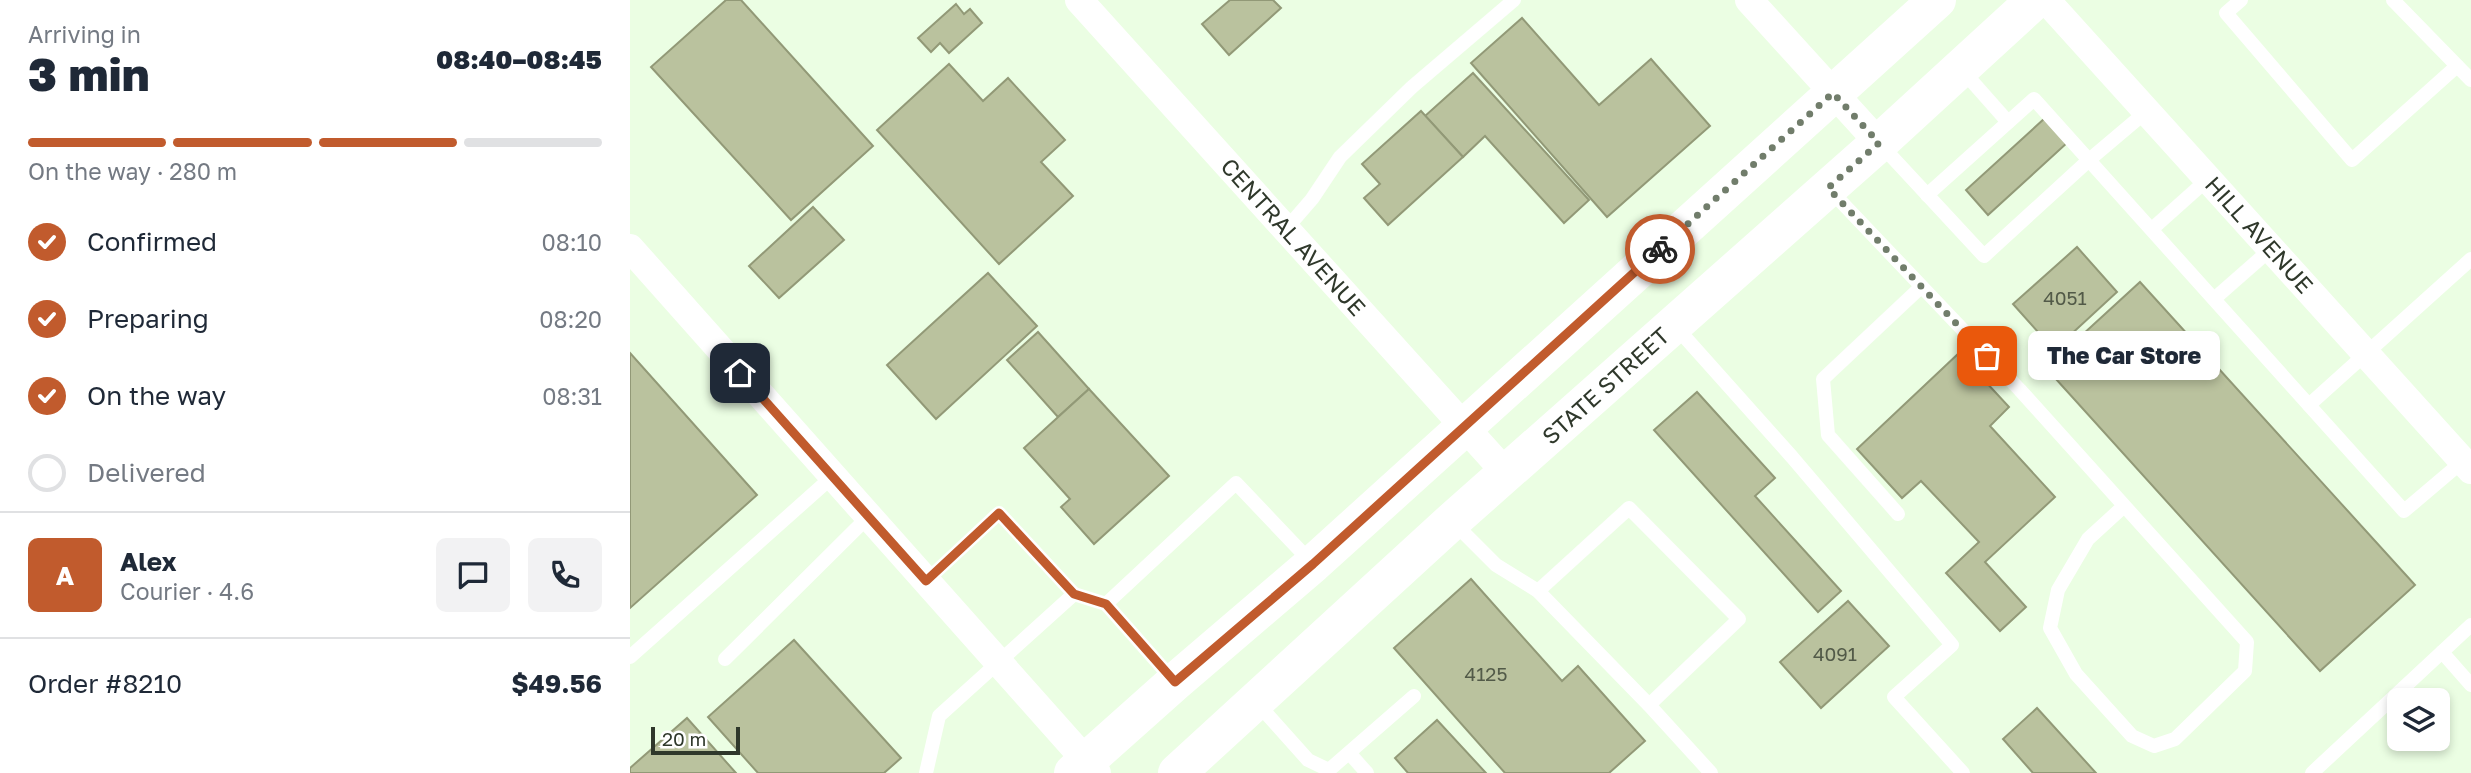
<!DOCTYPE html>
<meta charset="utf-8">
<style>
:root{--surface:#fff;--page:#f2f2f3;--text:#1f2937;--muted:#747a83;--line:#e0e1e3;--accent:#c15b2d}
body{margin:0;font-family:"Golos Text",sans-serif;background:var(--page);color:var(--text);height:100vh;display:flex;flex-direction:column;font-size:26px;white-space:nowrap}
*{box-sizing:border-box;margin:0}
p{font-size:23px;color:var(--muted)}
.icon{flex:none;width:38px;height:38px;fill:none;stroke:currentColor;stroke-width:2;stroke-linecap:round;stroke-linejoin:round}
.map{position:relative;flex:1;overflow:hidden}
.side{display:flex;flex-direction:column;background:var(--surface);width:630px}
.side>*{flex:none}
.tools{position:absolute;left:1757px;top:688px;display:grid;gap:14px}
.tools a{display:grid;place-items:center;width:63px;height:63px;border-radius:10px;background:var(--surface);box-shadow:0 4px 10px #0003;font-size:35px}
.scale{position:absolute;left:21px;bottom:18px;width:89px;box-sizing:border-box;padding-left:7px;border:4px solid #2f382b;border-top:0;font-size:19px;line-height:24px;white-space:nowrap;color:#2f382b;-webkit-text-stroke:5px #fff;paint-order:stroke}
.pin{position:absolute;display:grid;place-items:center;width:60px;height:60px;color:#fff;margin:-30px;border-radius:14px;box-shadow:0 4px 10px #0006}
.courier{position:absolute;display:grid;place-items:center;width:70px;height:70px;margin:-35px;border:5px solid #c15b2d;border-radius:50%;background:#fff;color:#222;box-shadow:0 2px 9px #0007}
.bubble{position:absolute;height:49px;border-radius:10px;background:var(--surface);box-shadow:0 4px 10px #0003;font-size:23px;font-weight:800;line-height:49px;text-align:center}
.summary em{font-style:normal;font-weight:800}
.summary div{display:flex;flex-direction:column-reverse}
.summary{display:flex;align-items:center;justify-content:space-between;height:119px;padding:0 28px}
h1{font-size:46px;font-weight:800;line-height:52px}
.bar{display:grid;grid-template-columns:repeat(4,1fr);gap:10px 7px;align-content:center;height:84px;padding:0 28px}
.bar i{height:9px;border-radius:5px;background:var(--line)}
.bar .selected{background:var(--accent)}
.bar p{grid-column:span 4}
.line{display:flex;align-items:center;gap:18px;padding:0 28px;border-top:2px solid var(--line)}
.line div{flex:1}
.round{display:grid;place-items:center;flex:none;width:74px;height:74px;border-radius:10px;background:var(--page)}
ol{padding:0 28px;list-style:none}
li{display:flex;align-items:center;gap:21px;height:77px}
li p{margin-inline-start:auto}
li .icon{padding:7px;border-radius:50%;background:var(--accent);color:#fff;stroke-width:4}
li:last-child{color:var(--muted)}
li i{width:38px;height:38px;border:4px solid var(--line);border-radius:50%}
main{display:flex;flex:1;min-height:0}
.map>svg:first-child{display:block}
.building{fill:#bac29e;stroke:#929977;stroke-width:2}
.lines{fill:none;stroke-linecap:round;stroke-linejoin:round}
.lane{stroke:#fff;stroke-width:14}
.street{stroke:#fff;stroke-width:28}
.primary{stroke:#fff;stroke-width:38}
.done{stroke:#717d6b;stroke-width:7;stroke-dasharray:0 12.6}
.route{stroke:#c15b2d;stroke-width:9}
.labels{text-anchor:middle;stroke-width:5;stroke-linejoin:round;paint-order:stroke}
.number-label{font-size:19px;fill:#525a48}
.street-label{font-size:23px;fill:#2f382b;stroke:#fff}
</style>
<main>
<section class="side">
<div class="summary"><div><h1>3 min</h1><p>Arriving in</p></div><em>08:40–08:45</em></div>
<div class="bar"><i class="selected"></i><i class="selected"></i><i class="selected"></i><i></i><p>On the way · 280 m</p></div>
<ol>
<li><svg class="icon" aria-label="check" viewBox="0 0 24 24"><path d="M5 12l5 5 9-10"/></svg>Confirmed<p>08:10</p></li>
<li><svg class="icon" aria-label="check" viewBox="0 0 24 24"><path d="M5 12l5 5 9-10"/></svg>Preparing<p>08:20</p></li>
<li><svg class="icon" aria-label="check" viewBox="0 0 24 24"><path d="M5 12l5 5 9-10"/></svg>On the way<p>08:31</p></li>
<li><i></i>Delivered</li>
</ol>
<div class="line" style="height:126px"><b class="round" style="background:var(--accent);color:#fff">A</b><div><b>Alex</b><p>Courier · 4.6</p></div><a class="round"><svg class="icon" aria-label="chat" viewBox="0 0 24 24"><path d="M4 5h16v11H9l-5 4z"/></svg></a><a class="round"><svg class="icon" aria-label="phone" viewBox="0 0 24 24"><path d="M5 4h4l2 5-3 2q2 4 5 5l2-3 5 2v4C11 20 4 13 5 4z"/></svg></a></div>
<div class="line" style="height:91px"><div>Order #8210</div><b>$49.56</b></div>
</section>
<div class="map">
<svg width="1841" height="773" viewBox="0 0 1841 773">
<rect width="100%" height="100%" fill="#ebfee3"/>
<g class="building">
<path d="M96 0H111L243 146 161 220 21 67Z"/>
<path d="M600 0H643L651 8 599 55 572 24Z"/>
<path d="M326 4 334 14 340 9 352 23 319 53 310 43 301 52 288 38Z"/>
<path d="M892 18 969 105 1021 59 1080 126 977 217 841 63Z"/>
<path d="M319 64 353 101 378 78 435 140 411 162 443 196 369 264 247 130Z"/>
<path d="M843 73 959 200 934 223 855 136 833 157 795 116Z"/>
<path d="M791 111 833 157 758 225 734 198 750 184 732 164Z"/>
<path d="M1415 118 1438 142 1358 215 1336 190Z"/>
<path d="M183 207 214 240 149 298 119 266Z"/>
<path d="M1447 247 1487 292 1424 350 1383 304Z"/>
<path d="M358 273 407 326 306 419 257 365Z"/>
<path d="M1510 282 1785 585 1690 671 1416 368Z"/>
<path d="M408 332 459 389 428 417 377 360Z"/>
<path d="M0 353 127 495 0 608Z"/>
<path d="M1329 353 1379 407 1360 426 1425 497 1355 562 1396 607 1370 631 1316 573 1349 542 1291 481 1272 498 1227 449Z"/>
<path d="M459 389 539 476 464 544 431 507 440 499 394 448Z"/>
<path d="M1067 392 1145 478 1125 496 1211 591 1188 612 1024 430Z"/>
<path d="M841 579 932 681 948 666 1015 741 979 773H875L764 648Z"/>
<path d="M1218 601 1259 646 1191 708 1150 662Z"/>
<path d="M164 640 271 758 254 773H128L78 717Z"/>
<path d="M1407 708 1466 773H1403L1373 739Z"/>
<path d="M57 718 106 773H0V768Z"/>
<path d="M807 720 856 773H778L765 758Z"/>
</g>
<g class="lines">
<g class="lane">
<path d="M1611 0 1596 13 1722 160 1827 66"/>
<path d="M1763 0 1841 80"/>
<path d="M1332 70 1378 122"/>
<path d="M1251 145 1354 256 1459 160 1517 111"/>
<path d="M1199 189 1390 390 1617 642 1615 671 1545 739 1524 746 1502 736 1446 674 1420 628 1428 590 1458 539 1494 506"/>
<path d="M1297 195 1404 99 1774 511 1833 461"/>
<path d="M656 229 682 199 710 157 782 87 884 0"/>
<path d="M1522 229 1578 179"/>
<path d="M1584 299 1641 249"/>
<path d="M1045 326 1162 457 1322 645 1264 697 1333 773"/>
<path d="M1679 405 1841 259"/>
<path d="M1268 514 1198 435 1193 379 1291 287"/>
<path d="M823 522 866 565 908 591 1019 705 1081 773"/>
<path d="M296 581 369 513 444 594 309 716 296 773"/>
<path d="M908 591 999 508 1109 619 1019 705"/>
<path d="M444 594 476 604"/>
<path d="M1812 652 1841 685"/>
<path d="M0 657 202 477"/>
<path d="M95 659 238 517"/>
<path d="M544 681 476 604 606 483 682 563"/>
<path d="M627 703 678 760 699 770 784 696"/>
<path d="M720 754 737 773"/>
<path d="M1682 773 1841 625"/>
</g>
<g class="street">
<path d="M449 0 877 474"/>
<path d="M1119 0 1249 143"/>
<path d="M1416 0 1841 470"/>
<path d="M0 248 467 773"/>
</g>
<g class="primary">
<path d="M443 773 545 682 683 564 1307 0"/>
<path d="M547 773 822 521 1249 143 1405 0"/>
</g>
</g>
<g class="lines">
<path class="done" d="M1030 249 1203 93 1249 143 1198 188 1357 356"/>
<path class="route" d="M110 373 296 581 369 513 444 594 476 604 545 682 683 564 1030 249"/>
</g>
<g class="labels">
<g class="number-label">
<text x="1435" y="305">4051</text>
<text x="1205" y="661">4091</text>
<text x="856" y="681">4125</text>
</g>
<g class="street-label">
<text transform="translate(1629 235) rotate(48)" y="8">HILL AVENUE</text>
<text transform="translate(663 237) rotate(48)" y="8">CENTRAL AVENUE</text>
<text transform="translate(976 386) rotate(-42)" y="8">STATE STREET</text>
</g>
</g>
</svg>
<div class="tools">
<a><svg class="icon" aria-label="layers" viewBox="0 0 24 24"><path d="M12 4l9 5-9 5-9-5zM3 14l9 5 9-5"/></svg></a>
</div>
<div class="scale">20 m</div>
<div class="pin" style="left:1357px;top:356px;background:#ea580c"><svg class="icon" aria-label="bag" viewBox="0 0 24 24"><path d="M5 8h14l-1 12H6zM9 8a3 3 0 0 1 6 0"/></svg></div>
<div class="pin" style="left:110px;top:373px;background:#1f2937"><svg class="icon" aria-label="home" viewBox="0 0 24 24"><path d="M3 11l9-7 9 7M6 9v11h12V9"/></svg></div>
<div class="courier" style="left:1030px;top:249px"><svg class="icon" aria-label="bike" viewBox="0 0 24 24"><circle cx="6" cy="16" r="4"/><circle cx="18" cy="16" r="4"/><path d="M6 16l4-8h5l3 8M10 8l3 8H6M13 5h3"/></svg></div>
<div class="bubble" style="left:1398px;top:331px;width:192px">The Car Store</div>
</div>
</main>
